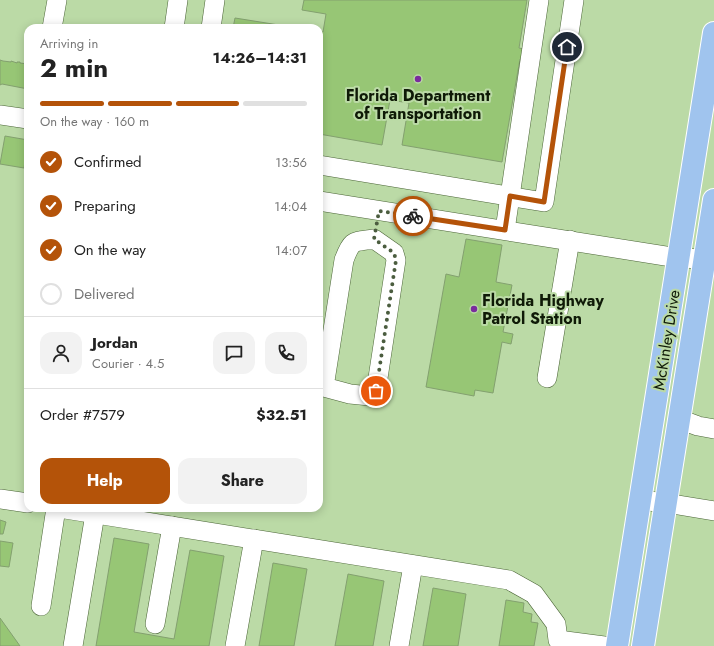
<!DOCTYPE html>
<meta charset="utf-8">
<style>
:root{--surface:#fff;--page:#f2f2f2;--text:#222;--muted:#767676;--line:#e0e0e0;--accent:#b45309}
body{margin:0;font-family:Jost,sans-serif;background:var(--page);color:var(--text);height:100vh;display:flex;flex-direction:column;font-size:15px;white-space:nowrap}
*{box-sizing:border-box;margin:0}
p{font-size:13px;color:var(--muted)}
.icon{flex:none;width:22px;height:22px;fill:none;stroke:currentColor;stroke-width:2;stroke-linecap:round;stroke-linejoin:round}
.map{position:relative;flex:1;overflow:hidden}
.details{position:absolute;left:24px;top:24px;width:299px;height:488px;display:flex;flex-direction:column;background:var(--surface);border-radius:12px;box-shadow:0 2px 10px #0003}
.details>*{flex:none}
.pin{position:absolute;display:grid;place-items:center;width:34px;height:34px;color:#fff;margin:-17px;border:2px solid #fff;border-radius:50%;box-shadow:0 1px 4px #0007}
.courier{position:absolute;display:grid;place-items:center;width:40px;height:40px;margin:-20px;border:3px solid #b45309;border-radius:50%;background:#fff;color:#222;box-shadow:0 1px 5px #0007}
.overview em{font-style:normal;font-weight:700}
.overview div{display:flex;flex-direction:column-reverse}
.overview{display:flex;align-items:center;justify-content:space-between;height:68px;padding:0 16px}
h1{font-size:26px;font-weight:700;line-height:30px}
.bar{display:grid;grid-template-columns:repeat(4,1fr);gap:6px 4px;align-content:center;height:48px;padding:0 16px}
.bar i{height:5px;border-radius:3px;background:var(--line)}
.bar .selected{background:var(--accent)}
.bar p{grid-column:span 4}
.line{display:flex;align-items:center;gap:10px;padding:0 16px;border-top:1px solid var(--line)}
.line div{flex:1}
.round{display:grid;place-items:center;flex:none;width:42px;height:42px;border-radius:12px;background:var(--page)}
ol{padding:0 16px;list-style:none}
li{display:flex;align-items:center;gap:12px;height:44px}
li p{margin-inline-start:auto}
li .icon{padding:4px;border-radius:50%;background:var(--accent);color:#fff;stroke-width:4}
li:last-child{color:var(--muted)}
li i{width:22px;height:22px;border:2px solid var(--line);border-radius:50%}
.action{display:flex;gap:8px;margin-top:auto;padding:8px 16px}
.action a{flex:1;height:46px;border-radius:12px;background:var(--accent);color:#fff;font-size:16px;font-weight:700;line-height:46px;text-align:center}
.action a+a{background:var(--page);color:var(--text)}
.map>svg:first-child{display:block}
.building{fill:#97c675;stroke:#83a06f}
.lines{fill:none;stroke-linecap:round;stroke-linejoin:round}
.minor-casing{stroke:#4b6537;stroke-width:20}
.major-casing{stroke:#fff;stroke-width:24}
.minor{stroke:#fff;stroke-width:19}
.major{stroke:#a0c4ee;stroke-width:22}
.done{stroke:#4b5d3f;stroke-width:4;stroke-dasharray:0 7.2}
.route{stroke:#b45309;stroke-width:5}
.poi-dot{fill:#7a2c9d;stroke:#bbdaa6;stroke-width:1.5}
.labels{text-anchor:middle;stroke-width:4;stroke-linejoin:round;paint-order:stroke}
.poi-label{font-size:16px;font-weight:bold;fill:#0f1a07;stroke:#bbdaa6}
.street-label{font-size:16px;fill:#0f1a07;stroke:#bbdaa6}
</style>
<div class="map">
<svg width="714" height="646" viewBox="0 0 714 646">
<rect width="100%" height="100%" fill="#bbdaa6"/>
<g class="building">
<path d="M304 0H527L519 48 524 49 522 59H520L502 162 402 145 409 103 390 100 382 145 319 134V31L323 32 326 14 302 10Z"/>
<path d="M235 18 285 26V28H233Z"/>
<path d="M0 60 3 61 11 62V61L17 63V62H20V63L28 64V89L2 84 0 85Z"/>
<path d="M5 136 28 140 24 168 0 164Z"/>
<path d="M466 239 502 245 496 282 512 285 503 332 513 334 511 344 502 342 493 393 475 390 474 396 426 387 446 274 459 277Z"/>
<path d="M0 520 6 522 3 534H0Z"/>
<path d="M114 538 149 544 134 632 174 639 190 550 224 556 209 646H96Z"/>
<path d="M0 541 13 543 9 567 0 566Z"/>
<path d="M273 563 307 569 294 646H259Z"/>
<path d="M348 574 384 581 373 646H335Z"/>
<path d="M433 588 466 594 458 646H423Z"/>
<path d="M506 600 524 603 523 612 532 614 531 622 538 623 534 646H499Z"/>
<path d="M0 618 20 646H0Z"/>
</g>
<g class="lines">
<g class="minor-casing">
<g id="minor">
<path d="M52 28 57 0"/>
<path d="M174 28 178 0"/>
<path d="M211 28 215 0"/>
<path d="M0 115 28 119"/>
<path d="M319 165 544 202 574 0"/>
<path d="M319 201 678 258 705 259"/>
<path d="M505 230 539 0"/>
<path d="M374 239 394 253 396 260 376 391 370 396 350 394 324 387 344 260C352 239 353 242 374 239Z"/>
<path d="M547 378 570 240"/>
<path d="M679 419 698 426 714 429"/>
<path d="M0 499 28 503"/>
<path d="M640 500 666 503 714 511"/>
<path d="M59 508 509 580 534 594 556 624 558 640 604 646"/>
<path d="M41 606 56 508"/>
<path d="M155 624 172 526"/>
<path d="M73 646 95 514"/>
<path d="M235 646 254 539"/>
<path d="M399 646 413 565"/>
</g>
</g>
<g class="major-casing">
<g id="major">
<path d="M617 646 714 33"/>
<path d="M643 646 714 200"/>
</g>
</g>
<use href="#minor" class="minor"/>
<use href="#major" class="major"/>
</g>
<g class="lines">
<path class="done" d="M376 391 396 260 394 253 374 239 379 211 413 216"/>
<path class="route" d="M413 216 505 230 510 196 544 202 567 47"/>
</g>
<g class="poi-dot">
<circle cx="418" cy="79" r="4"/>
<circle cx="474" cy="309" r="4"/>
</g>
<g class="labels">
<g class="poi-label">
<text x="418" y="101">Florida Department<tspan x="418" dy="18">of Transportation</tspan></text>
<text x="482" y="306" text-anchor="start">Florida Highway<tspan x="482" dy="18">Patrol Station</tspan></text>
</g>
<g class="street-label">
<text transform="translate(666 340) rotate(-81)" y="6">McKinley Drive</text>
</g>
</g>
</svg>
<div class="pin" style="left:376px;top:391px;background:#ea580c"><svg class="icon" aria-label="bag" viewBox="0 0 24 24"><path d="M5 8h14l-1 12H6zM9 8a3 3 0 0 1 6 0"/></svg></div>
<div class="pin" style="left:567px;top:47px;background:#1f2937"><svg class="icon" aria-label="home" viewBox="0 0 24 24"><path d="M3 11l9-7 9 7M6 9v11h12V9"/></svg></div>
<div class="courier" style="left:413px;top:216px"><svg class="icon" aria-label="bike" viewBox="0 0 24 24"><circle cx="6" cy="16" r="4"/><circle cx="18" cy="16" r="4"/><path d="M6 16l4-8h5l3 8M10 8l3 8H6M13 5h3"/></svg></div>
<section class="details">
<div class="overview"><div><h1>2 min</h1><p>Arriving in</p></div><em>14:26–14:31</em></div>
<div class="bar"><i class="selected"></i><i class="selected"></i><i class="selected"></i><i></i><p>On the way · 160 m</p></div>
<ol>
<li><svg class="icon" aria-label="check" viewBox="0 0 24 24"><path d="M5 12l5 5 9-10"/></svg>Confirmed<p>13:56</p></li>
<li><svg class="icon" aria-label="check" viewBox="0 0 24 24"><path d="M5 12l5 5 9-10"/></svg>Preparing<p>14:04</p></li>
<li><svg class="icon" aria-label="check" viewBox="0 0 24 24"><path d="M5 12l5 5 9-10"/></svg>On the way<p>14:07</p></li>
<li><i></i>Delivered</li>
</ol>
<div class="line" style="height:72px"><a class="round"><svg class="icon" aria-label="person" viewBox="0 0 24 24"><circle cx="12" cy="8" r="4"/><path d="M4 21q1-7 8-7t8 7"/></svg></a><div><b>Jordan</b><p>Courier · 4.5</p></div><a class="round"><svg class="icon" aria-label="chat" viewBox="0 0 24 24"><path d="M4 5h16v11H9l-5 4z"/></svg></a><a class="round"><svg class="icon" aria-label="phone" viewBox="0 0 24 24"><path d="M5 4h4l2 5-3 2q2 4 5 5l2-3 5 2v4C11 20 4 13 5 4z"/></svg></a></div>
<div class="line" style="height:52px"><div>Order #7579</div><b>$32.51</b></div>
<div class="action"><a>Help</a><a>Share</a></div>
</section>
</div>
